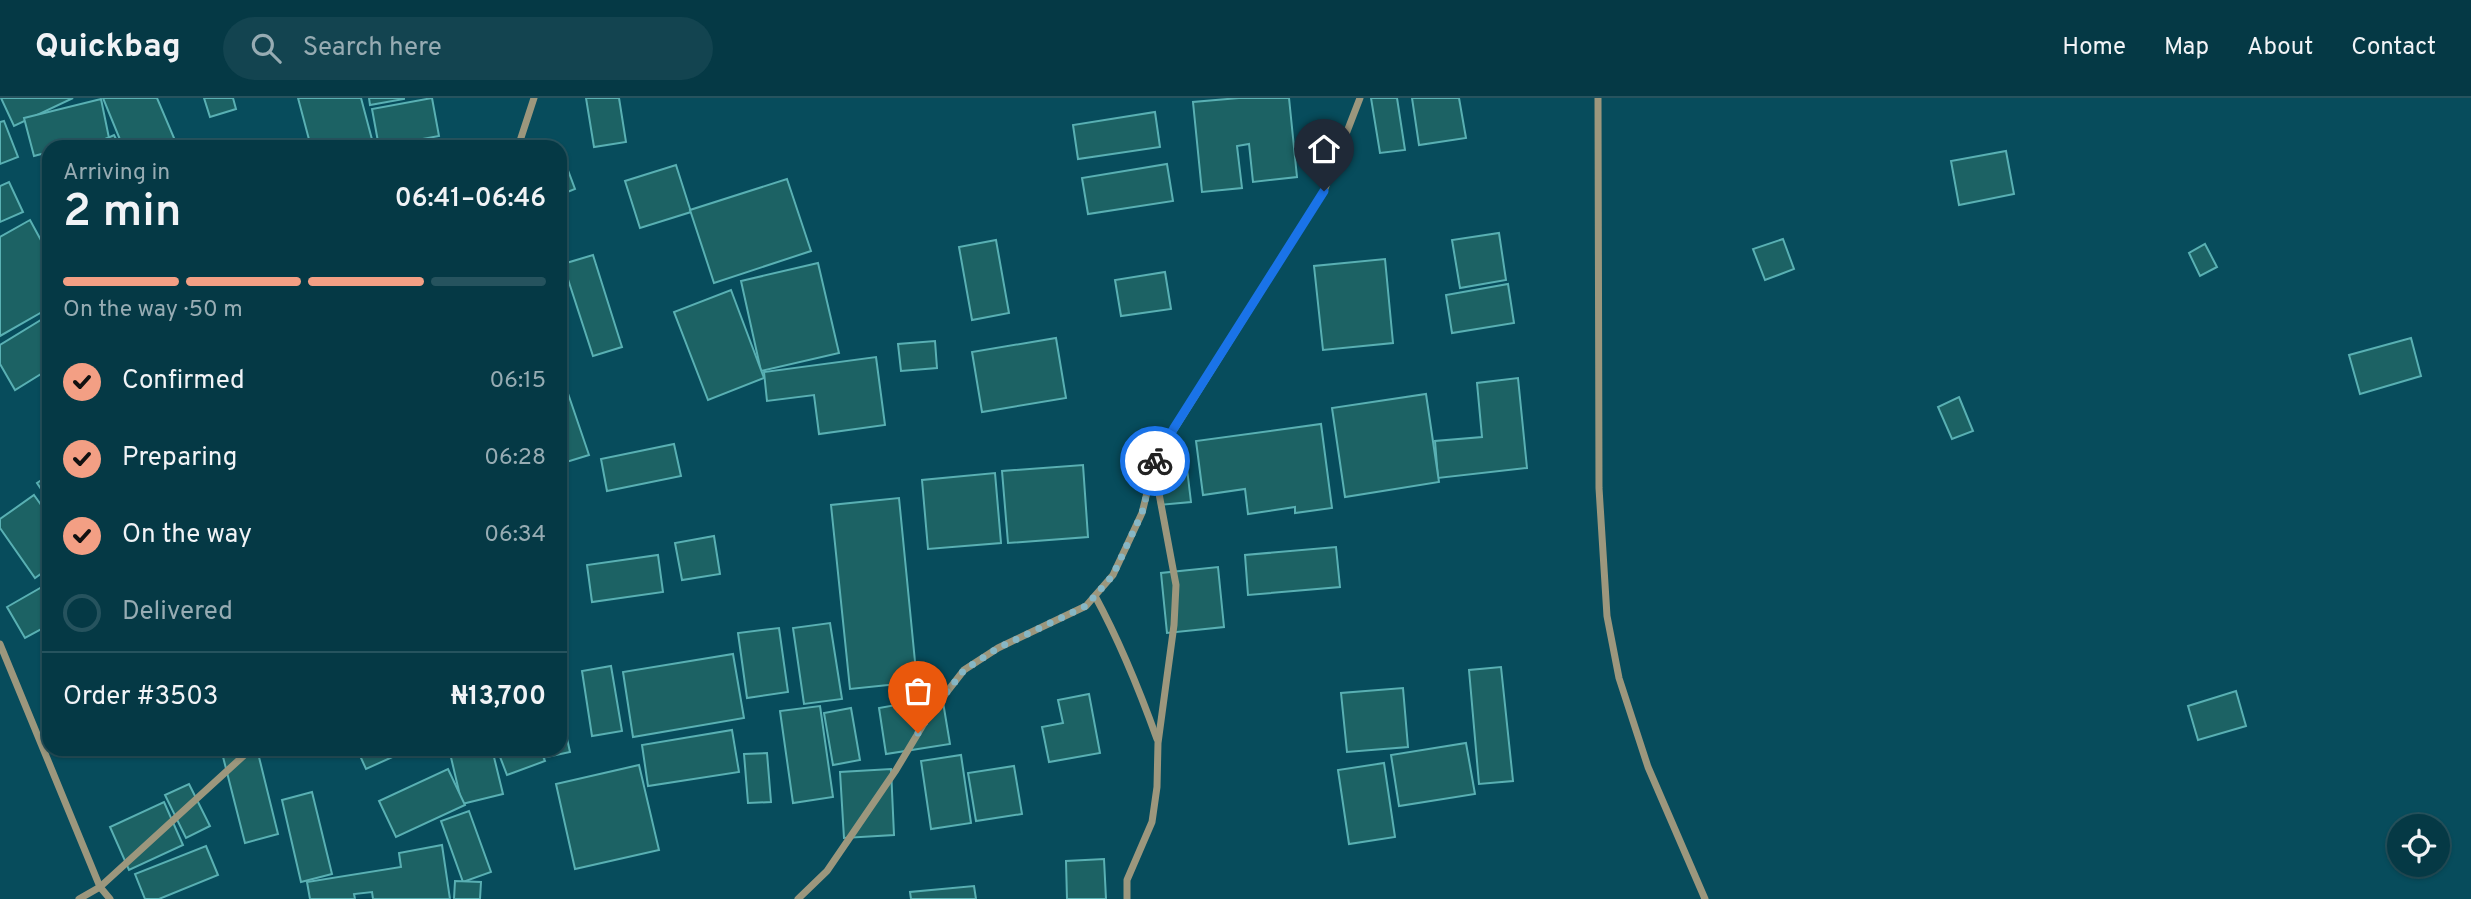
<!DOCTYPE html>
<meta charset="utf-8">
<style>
:root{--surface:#053945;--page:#134450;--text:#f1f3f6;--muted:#97acb3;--line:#26535e;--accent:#f39f84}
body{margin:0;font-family:Overpass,sans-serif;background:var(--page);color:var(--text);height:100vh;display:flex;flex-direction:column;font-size:26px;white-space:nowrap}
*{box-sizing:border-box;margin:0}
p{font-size:23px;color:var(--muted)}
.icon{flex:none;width:38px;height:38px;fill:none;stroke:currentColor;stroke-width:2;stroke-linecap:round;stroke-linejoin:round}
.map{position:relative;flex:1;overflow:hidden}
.side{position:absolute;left:42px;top:42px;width:525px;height:616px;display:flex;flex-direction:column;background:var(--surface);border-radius:21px;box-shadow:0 2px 5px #0004,0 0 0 2px var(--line)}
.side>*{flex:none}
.controls{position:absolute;left:2387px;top:716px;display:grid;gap:14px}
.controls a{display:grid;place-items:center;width:63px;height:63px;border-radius:50%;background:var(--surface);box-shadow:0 2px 5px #0004,0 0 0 2px var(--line);font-size:35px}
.pin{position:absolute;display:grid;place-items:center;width:60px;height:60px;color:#fff;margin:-72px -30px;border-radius:50% 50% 50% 0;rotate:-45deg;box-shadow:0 0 7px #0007}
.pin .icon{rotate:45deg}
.courier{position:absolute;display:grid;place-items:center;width:70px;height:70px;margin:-35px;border:5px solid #1a73e8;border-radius:50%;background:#fff;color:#222;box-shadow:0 2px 9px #0007}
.overview em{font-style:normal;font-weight:600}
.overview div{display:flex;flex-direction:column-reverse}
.overview{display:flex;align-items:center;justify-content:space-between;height:119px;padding:0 21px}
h1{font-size:46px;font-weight:600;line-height:52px}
.bar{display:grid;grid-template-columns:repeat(4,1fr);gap:10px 7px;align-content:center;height:84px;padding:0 21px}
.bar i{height:9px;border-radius:5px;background:var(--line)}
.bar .on{background:var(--accent)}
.bar p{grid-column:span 4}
.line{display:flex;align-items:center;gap:18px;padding:0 21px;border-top:2px solid var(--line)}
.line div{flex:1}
ol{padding:0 21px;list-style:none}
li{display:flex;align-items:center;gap:21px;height:77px}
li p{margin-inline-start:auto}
li .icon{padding:7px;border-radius:50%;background:var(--accent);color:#111;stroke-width:4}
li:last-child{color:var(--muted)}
li i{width:38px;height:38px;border:4px solid var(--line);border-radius:50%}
header{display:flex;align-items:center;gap:42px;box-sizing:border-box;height:98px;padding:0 35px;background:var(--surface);border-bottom:2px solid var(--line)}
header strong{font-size:33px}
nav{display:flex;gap:38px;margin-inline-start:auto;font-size:24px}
.search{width:490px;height:63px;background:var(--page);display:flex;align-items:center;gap:18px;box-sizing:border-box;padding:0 24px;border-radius:38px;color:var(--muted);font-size:26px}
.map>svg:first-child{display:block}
.building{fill:#1c6264;stroke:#59b0b3;stroke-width:2}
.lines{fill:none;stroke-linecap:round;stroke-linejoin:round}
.street{stroke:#9c977d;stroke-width:7}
.done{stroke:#87b7c5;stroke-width:7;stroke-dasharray:0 12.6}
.route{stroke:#1a73e8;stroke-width:9}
</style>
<header>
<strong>Quickbag</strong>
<div class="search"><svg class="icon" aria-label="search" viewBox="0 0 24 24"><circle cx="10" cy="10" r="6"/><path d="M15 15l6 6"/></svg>Search here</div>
<nav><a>Home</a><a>Map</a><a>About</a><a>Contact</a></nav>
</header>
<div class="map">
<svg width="2471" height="801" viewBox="0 0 2471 801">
<rect width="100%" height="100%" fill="#074c5c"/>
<g class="building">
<path d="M1 0H73L14 28Z"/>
<path d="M103 0H157L177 47 123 49Z"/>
<path d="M204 0H233L236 11 210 19Z"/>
<path d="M298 0H361L374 49H311Z"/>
<path d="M369 0H404V1L370 7Z"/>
<path d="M432 0 439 38 379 49 372 11Z"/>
<path d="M586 0H619L626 44 594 49Z"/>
<path d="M1239 0H1289L1297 79 1253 84 1249 46 1237 48 1242 90 1202 94 1193 4Z"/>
<path d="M1371 0H1397L1405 52 1380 55Z"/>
<path d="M1412 0H1459L1466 40 1419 47Z"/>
<path d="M101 1 109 40 70 49H49V54L34 58 24 20Z"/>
<path d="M1155 14 1160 49 1078 61 1073 27Z"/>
<path d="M4 23 18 59 0 66V24Z"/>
<path d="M114 37 120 49H88Z"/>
<path d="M560 51 575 91 560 97Z"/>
<path d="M2006 53 2014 96 1959 107 1951 63Z"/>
<path d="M1167 66 1173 103 1088 116 1082 80Z"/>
<path d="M49 67V84L43 70Z"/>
<path d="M676 67 691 114 640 130 625 83Z"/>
<path d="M787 81 811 153 714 185 690 112Z"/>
<path d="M9 84 23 114 0 124V88Z"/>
<path d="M30 122 49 157V210L0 238V139Z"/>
<path d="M1499 135 1506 182 1460 190 1452 142Z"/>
<path d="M1783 141 1794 171 1765 182 1753 151Z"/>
<path d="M996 142 1009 215 972 222 959 149Z"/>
<path d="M2205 146 2217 169 2200 178 2189 155Z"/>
<path d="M593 157 622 249 593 258 563 166Z"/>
<path d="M1385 161 1393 245 1323 252 1314 168Z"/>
<path d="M818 165 839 255 761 273 741 183Z"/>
<path d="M1165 174 1171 211 1121 218 1115 182Z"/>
<path d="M1508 186 1514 225 1452 235 1446 197Z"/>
<path d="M731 192 764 280 708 302 674 214Z"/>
<path d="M49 217V271L15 292 0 266V247Z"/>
<path d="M1056 240 1066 300 982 314 972 254Z"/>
<path d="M2411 240 2421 278 2360 296 2349 257Z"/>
<path d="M935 243 937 270 901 273 898 246Z"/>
<path d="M876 259 885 327 819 336 814 297 767 303 764 274Z"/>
<path d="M560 272 589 357 560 366Z"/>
<path d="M1518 280 1527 370 1438 380 1435 343 1482 339 1477 285Z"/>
<path d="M1426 296 1439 384 1345 399 1332 310Z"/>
<path d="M1959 299 1973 333 1952 341 1938 309Z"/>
<path d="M1321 326 1332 410 1295 415V409L1248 416 1245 391 1203 397 1196 343Z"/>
<path d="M674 346 681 378 607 393 601 361Z"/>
<path d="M1184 346 1191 404 1159 407 1153 350Z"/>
<path d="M1083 367 1088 439 1008 445 1002 373Z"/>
<path d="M995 375 1001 445 928 451 922 382Z"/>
<path d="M49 377V403L37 385Z"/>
<path d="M34 397 49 418V470L35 480 0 430V421Z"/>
<path d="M899 400 917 584 850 591 831 407Z"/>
<path d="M714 438 720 476 682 482 675 445Z"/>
<path d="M1336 449 1340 489 1248 497 1245 457Z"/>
<path d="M658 457 663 494 592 504 587 467Z"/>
<path d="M1218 469 1224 529 1167 535 1161 475Z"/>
<path d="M49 485V527L25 540 7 509Z"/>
<path d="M560 486 567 523 560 524Z"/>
<path d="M830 525 842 601 804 606 793 530Z"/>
<path d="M779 530 788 594 747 600 738 535Z"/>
<path d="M733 556 744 620 633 639 623 574Z"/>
<path d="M611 568 622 633 592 638 582 573Z"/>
<path d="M1501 569 1513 683 1479 686 1469 572Z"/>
<path d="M939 580 950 646 886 656 879 610 913 604 910 585Z"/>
<path d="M1403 590 1408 649 1347 654 1341 595Z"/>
<path d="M2236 593 2246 628 2198 642 2188 608Z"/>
<path d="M1089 596 1100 655 1049 664 1042 629 1063 625 1058 602Z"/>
<path d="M820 608 833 699 793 705 780 613Z"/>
<path d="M560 609 570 654 542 660 540 651H560Z"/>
<path d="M851 610 860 662 833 667 824 615Z"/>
<path d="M732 632 739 674 648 688 642 647Z"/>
<path d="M1466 645 1475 696 1399 708 1391 657Z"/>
<path d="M221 651H257L278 736 245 745Z"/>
<path d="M357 651H410L366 671Z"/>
<path d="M449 651H492L503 696 462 706Z"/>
<path d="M497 651H540L545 663 507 677Z"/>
<path d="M767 655 771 704 748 705 744 656Z"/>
<path d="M961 657 971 725 931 731 921 663Z"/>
<path d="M1384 665 1395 739 1349 746 1338 672Z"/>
<path d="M639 667 659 752 575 771 556 686Z"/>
<path d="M1014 668 1022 716 976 723 968 675Z"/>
<path d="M448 671 465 707 396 739 379 703Z"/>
<path d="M891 671 894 737 844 740 840 674Z"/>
<path d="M189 686 210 728 186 740 165 697Z"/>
<path d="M312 694 332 776 301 784 282 702Z"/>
<path d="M164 704 183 747 129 772 110 729Z"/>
<path d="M469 713 491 774 463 784 441 723Z"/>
<path d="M442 747 450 801H373L372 794 354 796 355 801H310L307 784 401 769 399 755Z"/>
<path d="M206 748 218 777 159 801H145L135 776Z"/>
<path d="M1104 761 1106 801H1067L1066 763Z"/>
<path d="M455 783 481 784 480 801H454Z"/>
<path d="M974 788 976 801H911L910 794Z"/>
</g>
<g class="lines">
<g class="street">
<path d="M1598 0 1599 390 1607 518 1619 580 1648 669 1705 801"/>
<path d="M518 49 534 0"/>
<path d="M1095 498C1120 544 1139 591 1157 641"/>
<path d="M0 546 100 789 110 801"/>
<path d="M79 801 100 789 251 651"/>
<path d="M798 801 827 773 896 672 929 617 964 572 998 550 1086 508 1113 477 1142 415 1155 362 1324 93 1360 0"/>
<path d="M1127 801V782L1152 724 1157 689 1158 645 1174 527 1176 487 1155 374"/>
</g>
</g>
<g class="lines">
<path class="done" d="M918 635 929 617 964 572 998 550 1086 508 1113 477 1142 415 1155 363"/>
<path class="route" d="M1155 363 1174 330 1324 93"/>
</g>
</svg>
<div class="controls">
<a><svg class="icon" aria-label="locate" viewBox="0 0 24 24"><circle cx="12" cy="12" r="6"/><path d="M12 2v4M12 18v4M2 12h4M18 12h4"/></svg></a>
</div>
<div class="pin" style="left:918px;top:635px;background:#ea580c"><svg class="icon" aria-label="bag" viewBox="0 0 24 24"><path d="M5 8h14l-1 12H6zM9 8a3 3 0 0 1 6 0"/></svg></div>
<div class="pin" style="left:1324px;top:93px;background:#1f2937"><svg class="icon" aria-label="home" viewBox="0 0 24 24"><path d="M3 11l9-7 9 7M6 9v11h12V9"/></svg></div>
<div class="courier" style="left:1155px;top:363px"><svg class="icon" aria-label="bike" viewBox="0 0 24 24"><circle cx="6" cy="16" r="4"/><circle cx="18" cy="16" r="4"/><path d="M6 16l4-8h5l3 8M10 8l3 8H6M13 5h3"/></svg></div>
<section class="side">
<div class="overview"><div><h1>2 min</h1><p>Arriving in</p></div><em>06:41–06:46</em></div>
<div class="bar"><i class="on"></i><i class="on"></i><i class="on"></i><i></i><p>On the way · 50 m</p></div>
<ol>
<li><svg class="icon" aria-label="check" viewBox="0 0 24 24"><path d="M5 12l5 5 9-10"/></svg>Confirmed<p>06:15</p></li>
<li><svg class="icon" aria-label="check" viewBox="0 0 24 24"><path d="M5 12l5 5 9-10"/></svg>Preparing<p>06:28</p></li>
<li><svg class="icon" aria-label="check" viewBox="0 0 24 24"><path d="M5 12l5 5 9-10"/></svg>On the way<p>06:34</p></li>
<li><i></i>Delivered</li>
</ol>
<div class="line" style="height:91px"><div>Order #3503</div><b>₦13,700</b></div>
</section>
</div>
